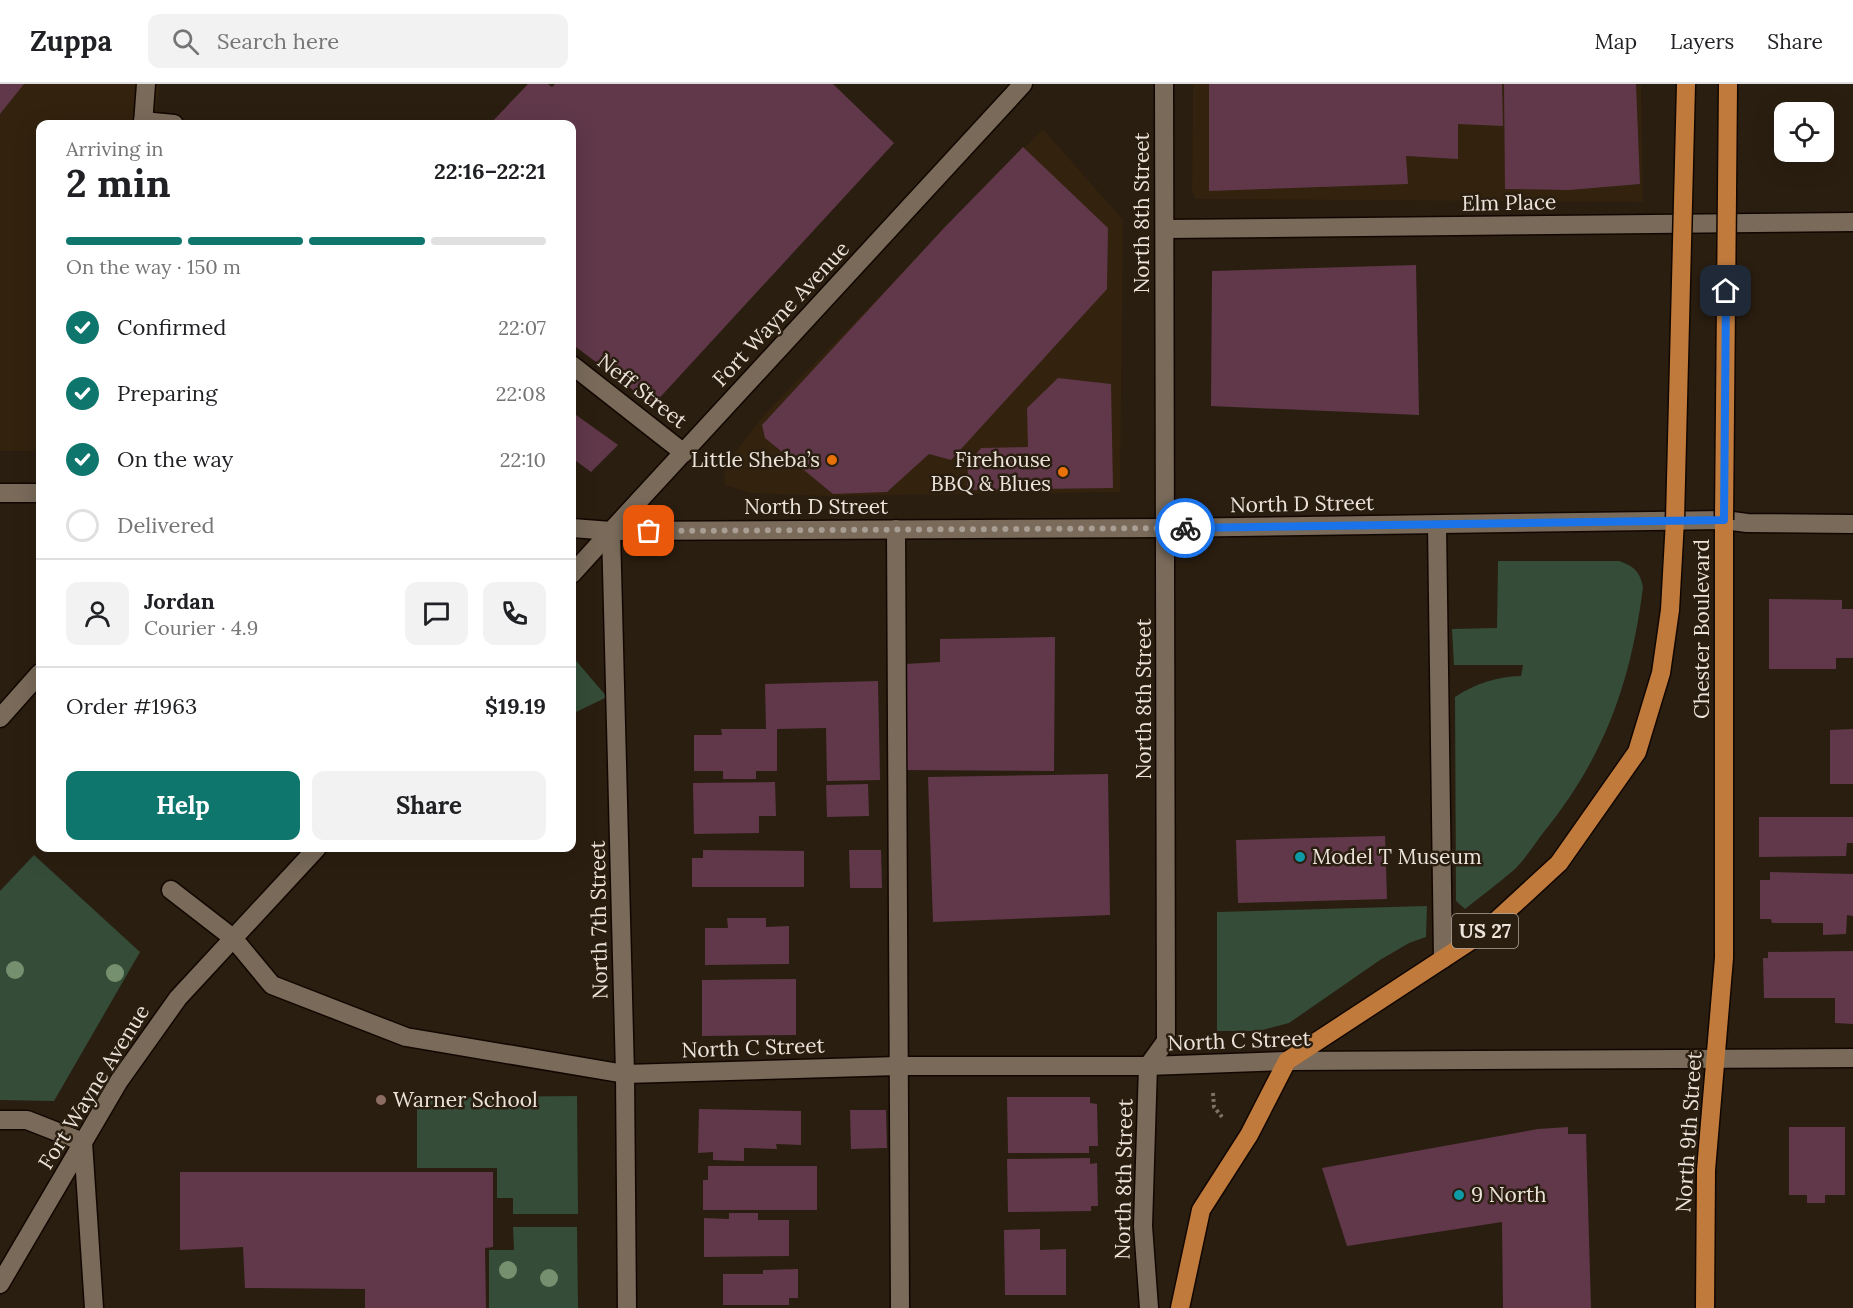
<!DOCTYPE html>
<meta charset="utf-8">
<style>
:root{--surface:#fff;--page:#f2f2f2;--text:#202124;--muted:#757577;--line:#e0e0e0;--accent:#0f766e}
body{margin:0;font-family:Lora,serif;background:var(--page);color:var(--text);height:100vh;display:flex;flex-direction:column;font-size:22px;white-space:nowrap}
*{box-sizing:border-box;margin:0}
p{font-size:20px;color:var(--muted)}
.icon{flex:none;width:33px;height:33px;fill:none;stroke:currentColor;stroke-width:2;stroke-linecap:round;stroke-linejoin:round}
.map{position:relative;flex:1;overflow:hidden}
.details{position:absolute;left:36px;top:36px;width:540px;height:732px;display:flex;flex-direction:column;background:var(--surface);border-radius:12px;box-shadow:0 6px 24px #0002}
.details>*{flex:none}
.fabs{position:absolute;left:1774px;top:18px;display:grid;gap:12px}
.fabs a{display:grid;place-items:center;width:60px;height:60px;border-radius:12px;background:var(--surface);box-shadow:0 6px 24px #0002;font-size:30px}
.pin{position:absolute;display:grid;place-items:center;width:51px;height:51px;color:#fff;margin:-26px;border-radius:12px;box-shadow:0 3px 9px #0006}
.courier{position:absolute;display:grid;place-items:center;width:60px;height:60px;margin:-30px;border:4px solid #1a73e8;border-radius:50%;background:#fff;color:#222;box-shadow:0 2px 8px #0007}
.overview em{font-style:normal;font-weight:800}
.overview div{display:flex;flex-direction:column-reverse}
.overview{display:flex;align-items:center;justify-content:space-between;height:102px;padding:0 30px}
h1{font-size:39px;font-weight:800;line-height:45px}
.bar{display:grid;grid-template-columns:repeat(4,1fr);gap:9px 6px;align-content:center;height:72px;padding:0 30px}
.bar i{height:8px;border-radius:4px;background:var(--line)}
.bar .current{background:var(--accent)}
.bar p{grid-column:span 4}
.line{display:flex;align-items:center;gap:15px;padding:0 30px;border-top:2px solid var(--line)}
.line div{flex:1}
.round{display:grid;place-items:center;flex:none;width:63px;height:63px;border-radius:12px;background:var(--page)}
ol{padding:0 30px;list-style:none}
li{display:flex;align-items:center;gap:18px;height:66px}
li p{margin-inline-start:auto}
li .icon{padding:6px;border-radius:50%;background:var(--accent);color:#fff;stroke-width:4}
li:last-child{color:var(--muted)}
li i{width:33px;height:33px;border:3px solid var(--line);border-radius:50%}
.action{display:flex;gap:12px;margin-top:auto;padding:12px 30px}
.action a{flex:1;height:69px;border-radius:12px;background:var(--accent);color:#fff;font-size:24px;font-weight:800;line-height:69px;text-align:center}
.action a+a{background:var(--page);color:var(--text)}
header{display:flex;align-items:center;gap:36px;box-sizing:border-box;height:84px;padding:0 30px;background:var(--surface);border-bottom:2px solid var(--line)}
header strong{font-size:28px}
nav{display:flex;gap:33px;margin-inline-start:auto;font-size:21px}
.search{width:420px;height:54px;background:var(--page);display:flex;align-items:center;gap:15px;box-sizing:border-box;padding:0 21px;border-radius:12px;color:var(--muted);font-size:22px}
.map>svg:first-child{display:block}
.built{fill:#32220e}
.green{fill:#344c38}
.building{fill:#60384a}
.lines{fill:none;stroke-linecap:round;stroke-linejoin:round}
.service-casing{stroke:#120700;stroke-width:21}
.minor-casing{stroke:#120700;stroke-width:21}
.tertiary-casing{stroke:#120700;stroke-width:21}
.trunk-casing{stroke:#120700;stroke-width:21}
.path{stroke:#7d7266;stroke-width:4;stroke-dasharray:3 3;stroke-linecap:butt}
.service{stroke:#796a5a;stroke-width:18}
.minor{stroke:#796a5a;stroke-width:18}
.tertiary{stroke:#796a5a;stroke-width:18}
.trunk{stroke:#c07b3c;stroke-width:18}
.trunk-bridge-casing{stroke:#120700;stroke-width:21;stroke-linecap:butt}
.trunk-bridge{stroke:#c07b3c;stroke-width:18}
.tree{fill:#74906e}
.done{stroke:#a89e93;stroke-width:6;stroke-dasharray:0 10.8}
.route{stroke:#1a73e8;stroke-width:8}
.food-dot{fill:#e8710a;stroke:#2a1e10;stroke-width:2}
.culture-dot{fill:#0f9aa8;stroke:#2a1e10;stroke-width:2}
.education-dot{fill:#8d6e63;stroke:#2a1e10;stroke-width:2}
.labels{text-anchor:middle;stroke-width:5;stroke-linejoin:round;paint-order:stroke}
.shield{fill:#2a1e10;stroke:#b2a89d;stroke-width:1.5}
.shield-label{font-size:20px;font-weight:bold;fill:#ece3da}
.street-label{font-size:21px;fill:#ece3da;stroke:#2a1e10}
.poi-label{font-size:21px;fill:#ece3da;stroke:#2a1e10;text-anchor:start}
</style>
<header>
<strong>Zuppa</strong>
<div class="search"><svg class="icon" aria-label="search" viewBox="0 0 24 24"><circle cx="10" cy="10" r="6"/><path d="M15 15l6 6"/></svg>Search here</div>
<nav><a>Map</a><a>Layers</a><a>Share</a></nav>
</header>
<div class="map">
<svg width="1853" height="1224" viewBox="0 0 1853 1224">
<rect width="100%" height="100%" fill="#2a1e10"/>
<g class="built">
<path d="M0 0H160L154 40H40V367H0Z"/>
<path d="M1193 0H1641L1643 118 1195 115 1192 106Z"/>
<path d="M1043 45 1123 136 1120 408 826 412 751 409 725 401 724 383 763 332Z"/>
</g>
<g class="green">
<path d="M1498 477H1619C1634 482 1640 488 1643 503 1631 599 1604 674 1543 749 1534 761 1525 775 1515 785 1499 799 1481 812 1465 825L1456 817 1455 613C1477 599 1495 593 1521 592L1523 581H1454L1452 545 1497 544Z"/>
<path d="M572 572 607 613 574 629 572 628Z"/>
<path d="M34 771 140 868 54 1017 0 1016V807Z"/>
<path d="M1427 822 1426 853 1409 859 1380 876 1289 939 1258 947H1217V828Z"/>
<path d="M577 1012 578 1130H513V1114H497V1084H417V1014Z"/>
<path d="M513 1143H577L578 1224H489V1166H514Z"/>
</g>
<g class="building">
<path d="M0 0H24L0 30Z"/>
<path d="M528 0H548L552 3 555 0H833L894 59 653 321 572 260V40H490Z"/>
<path d="M1209 0H1502L1503 42 1458 40V75L1406 72 1408 100 1209 107Z"/>
<path d="M1504 0H1636L1640 100 1569 106 1505 105Z"/>
<path d="M1023 63 1108 144 1107 205 951 376 929 370 887 408 833 410 765 354 762 341 944 144Z"/>
<path d="M1416 181 1419 331 1211 322 1212 187Z"/>
<path d="M1058 294 1111 300 1113 404 967 406 968 380 981 364 1028 363 1027 324Z"/>
<path d="M572 328 618 361 591 388 572 374Z"/>
<path d="M1769 515 1842 516V525H1853V574H1836V585H1769Z"/>
<path d="M1055 553 1054 687 904 686 905 580 940 578V555Z"/>
<path d="M878 597 880 696 827 697 826 644 777 645V687H756V695H723V687H694V651H722L721 645H766L765 600Z"/>
<path d="M1853 645V700H1830V646Z"/>
<path d="M1108 690 1110 831 933 838 928 693Z"/>
<path d="M775 698 776 732H759V749L694 750 693 699Z"/>
<path d="M868 700 869 732 827 733 826 701Z"/>
<path d="M1759 733H1853V759H1847L1846 772 1759 773Z"/>
<path d="M1385 752 1387 815 1238 819 1236 756Z"/>
<path d="M703 766 804 767V803H692V774H703Z"/>
<path d="M849 766H881L882 804H850Z"/>
<path d="M1770 788 1853 790V832L1847 831 1846 850 1823 851V839H1772L1771 835H1760V796H1770Z"/>
<path d="M727 834H766V843L789 842V880L705 881V844H728Z"/>
<path d="M1853 867V940L1835 939V914H1764L1763 874H1768V868Z"/>
<path d="M796 895V951L702 952V896Z"/>
<path d="M1007 1013H1090V1019L1097 1020 1098 1062H1089V1069H1008Z"/>
<path d="M699 1025 801 1027V1061L776 1060 777 1065 744 1064V1077L713 1076V1068L698 1069Z"/>
<path d="M850 1026H886L887 1064 851 1065Z"/>
<path d="M1568 1043V1050H1586L1591 1224H1503L1502 1138 1347 1162 1322 1084 1538 1045Z"/>
<path d="M1789 1043H1845V1111H1825V1119H1807V1111H1789Z"/>
<path d="M1090 1074V1080L1097 1079 1098 1122H1091V1127L1008 1128 1007 1075Z"/>
<path d="M708 1082H817V1126H703V1096H708Z"/>
<path d="M180 1088H493V1163L485 1164 486 1224H365V1205L245 1204 243 1163 180 1166Z"/>
<path d="M729 1129H758V1136H789V1172L704 1173V1134L729 1135Z"/>
<path d="M1040 1145V1166L1066 1165V1211H1005L1004 1146Z"/>
<path d="M798 1185V1214H789V1221H723V1190H763V1186Z"/>
</g>
<g class="lines">
<g class="service-casing">
<g id="service">
<path d="M1437 441 1443 875"/>
<path d="M896 445 900 1224"/>
<path d="M0 634 40 589"/>
<path d="M171 806 233 854 272 901 406 953 625 990"/>
<path d="M0 1036H27L83 1058"/>
</g>
</g>
<g class="minor-casing">
<g id="minor">
<path d="M143 37 174 40"/>
<path d="M143 40 146 0"/>
<path d="M1165 145 1853 138"/>
<path d="M572 281 684 369"/>
<path d="M1724 436 1747 439 1853 440"/>
<path d="M611 447 625 990 627 1224"/>
<path d="M572 490 611 447"/>
<path d="M625 990 898 982H1148L1287 977 1853 974"/>
<path d="M83 1058 94 1224"/>
<path d="M0 1200 119 997 178 914 317 764"/>
<path d="M1149 1224 1143 1142 1148 982 1166 957 1164 0"/>
</g>
</g>
<g class="tertiary-casing">
<g id="tertiary">
<path d="M0 409H40"/>
<path d="M572 444 611 447 1166 444 1724 436"/>
<path d="M611 447 1023 0"/>
</g>
</g>
<g class="trunk-casing">
<g id="trunk">
<path d="M1180 1224 1201 1126 1249 1051 1287 977 1484 848 1559 779 1637 668 1661 589 1670 526 1675 436"/>
<path d="M1705 1224 1706 1086 1724 874V436"/>
</g>
</g>
<path class="path" d="M1213 1009 1214 1023 1222 1033"/>
<use href="#service" class="service"/>
<use href="#minor" class="minor"/>
<use href="#tertiary" class="tertiary"/>
<use href="#trunk" class="trunk"/>
<g class="trunk-bridge-casing">
<g id="trunk-bridge">
<path d="M1675 436 1686 0"/>
<path d="M1724 436 1728 0"/>
</g>
</g>
<use href="#trunk-bridge" class="trunk-bridge"/>
</g>
<g class="tree">
<circle cx="15" cy="886" r="9"/>
<circle cx="115" cy="889" r="9"/>
<circle cx="508" cy="1186" r="9"/>
<circle cx="549" cy="1194" r="9"/>
</g>
<g class="lines">
<path class="done" d="M649 447 1185 444"/>
<path class="route" d="M1185 444 1724 436 1726 207"/>
</g>
<g class="food-dot">
<circle cx="832" cy="376" r="6"/>
<circle cx="1063" cy="388" r="6"/>
</g>
<g class="culture-dot">
<circle cx="1300" cy="773" r="6"/>
<circle cx="1459" cy="1111" r="6"/>
</g>
<circle class="education-dot" cx="381" cy="1016" r="6"/>
<g class="labels">
<rect class="shield" x="1452" y="830" width="66" height="34" rx="4.5"/>
<g class="shield-label">
<text x="1485" y="854">US 27</text>
</g>
<g class="street-label">
<text transform="translate(1509 119) rotate(-1)" y="7">Elm Place</text>
<text transform="translate(1142 129) rotate(-90)" y="7">North 8th Street</text>
<text transform="translate(781 230) rotate(-47)" y="7">Fort Wayne Avenue</text>
<text transform="translate(642 307) rotate(38)" y="7">Neff Street</text>
<text transform="translate(1302 420) rotate(-1)" y="7">North D Street</text>
<text x="816" y="430">North D Street</text>
<text transform="translate(1702 545) rotate(-90)" y="7">Chester Boulevard</text>
<text transform="translate(1144 615) rotate(-90)" y="7">North 8th Street</text>
<text transform="translate(599 836) rotate(-91)" y="7">North 7th Street</text>
<text transform="translate(1239 957) rotate(-2)" y="7">North C Street</text>
<text transform="translate(753 964) rotate(-2)" y="7">North C Street</text>
<text transform="translate(94 1003) rotate(-58)" y="7">Fort Wayne Avenue</text>
<text transform="translate(1689 1048) rotate(-86)" y="7">North 9th Street</text>
<text transform="translate(1124 1095) rotate(-89)" y="7">North 8th Street</text>
</g>
<g class="poi-label">
<text x="820" y="383" text-anchor="end">Little Sheba’s</text>
<text x="1051" y="383" text-anchor="end">Firehouse<tspan x="1051" dy="24">BBQ &amp; Blues</tspan></text>
<text x="1312" y="780">Model T Museum</text>
<text x="393" y="1023">Warner School</text>
<text x="1471" y="1118">9 North</text>
</g>
</g>
</svg>
<div class="fabs">
<a><svg class="icon" aria-label="locate" viewBox="0 0 24 24"><circle cx="12" cy="12" r="6"/><path d="M12 2v4M12 18v4M2 12h4M18 12h4"/></svg></a>
</div>
<div class="pin" style="left:649px;top:447px;background:#ea580c"><svg class="icon" aria-label="bag" viewBox="0 0 24 24"><path d="M5 8h14l-1 12H6zM9 8a3 3 0 0 1 6 0"/></svg></div>
<div class="pin" style="left:1726px;top:207px;background:#1f2937"><svg class="icon" aria-label="home" viewBox="0 0 24 24"><path d="M3 11l9-7 9 7M6 9v11h12V9"/></svg></div>
<div class="courier" style="left:1185px;top:444px"><svg class="icon" aria-label="bike" viewBox="0 0 24 24"><circle cx="6" cy="16" r="4"/><circle cx="18" cy="16" r="4"/><path d="M6 16l4-8h5l3 8M10 8l3 8H6M13 5h3"/></svg></div>
<section class="details">
<div class="overview"><div><h1>2 min</h1><p>Arriving in</p></div><em>22:16–22:21</em></div>
<div class="bar"><i class="current"></i><i class="current"></i><i class="current"></i><i></i><p>On the way · 150 m</p></div>
<ol>
<li><svg class="icon" aria-label="check" viewBox="0 0 24 24"><path d="M5 12l5 5 9-10"/></svg>Confirmed<p>22:07</p></li>
<li><svg class="icon" aria-label="check" viewBox="0 0 24 24"><path d="M5 12l5 5 9-10"/></svg>Preparing<p>22:08</p></li>
<li><svg class="icon" aria-label="check" viewBox="0 0 24 24"><path d="M5 12l5 5 9-10"/></svg>On the way<p>22:10</p></li>
<li><i></i>Delivered</li>
</ol>
<div class="line" style="height:108px"><a class="round"><svg class="icon" aria-label="person" viewBox="0 0 24 24"><circle cx="12" cy="8" r="4"/><path d="M4 21q1-7 8-7t8 7"/></svg></a><div><b>Jordan</b><p>Courier · 4.9</p></div><a class="round"><svg class="icon" aria-label="chat" viewBox="0 0 24 24"><path d="M4 5h16v11H9l-5 4z"/></svg></a><a class="round"><svg class="icon" aria-label="phone" viewBox="0 0 24 24"><path d="M5 4h4l2 5-3 2q2 4 5 5l2-3 5 2v4C11 20 4 13 5 4z"/></svg></a></div>
<div class="line" style="height:78px"><div>Order #1963</div><b>$19.19</b></div>
<div class="action"><a>Help</a><a>Share</a></div>
</section>
</div>
